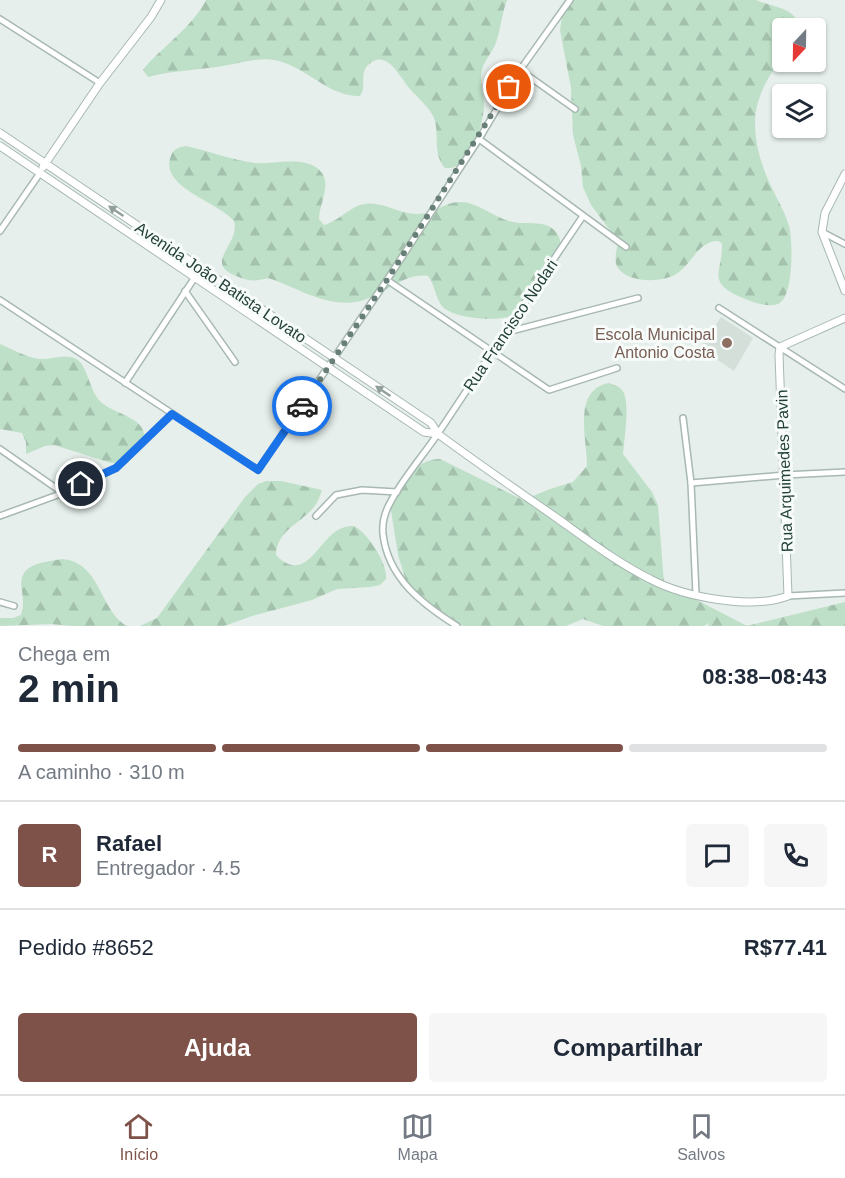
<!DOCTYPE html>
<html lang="pt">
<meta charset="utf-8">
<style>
:root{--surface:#fff;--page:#f6f6f7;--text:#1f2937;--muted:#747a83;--line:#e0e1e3;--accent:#7f5249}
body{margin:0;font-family:Helvetica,sans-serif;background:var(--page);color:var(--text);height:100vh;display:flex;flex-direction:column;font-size:22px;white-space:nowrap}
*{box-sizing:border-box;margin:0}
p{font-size:20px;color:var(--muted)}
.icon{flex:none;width:33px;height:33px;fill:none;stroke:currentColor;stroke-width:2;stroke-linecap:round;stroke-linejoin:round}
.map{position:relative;height:626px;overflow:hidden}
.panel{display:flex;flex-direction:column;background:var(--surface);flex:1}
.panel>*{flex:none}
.needle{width:39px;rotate:202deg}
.controls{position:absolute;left:772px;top:18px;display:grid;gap:12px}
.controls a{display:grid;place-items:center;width:54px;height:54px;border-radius:6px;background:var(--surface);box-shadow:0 2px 4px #0004;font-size:30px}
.pin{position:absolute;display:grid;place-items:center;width:51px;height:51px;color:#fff;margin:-26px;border:3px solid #fff;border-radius:50%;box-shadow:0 2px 6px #0007}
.courier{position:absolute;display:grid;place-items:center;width:60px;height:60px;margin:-30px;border:4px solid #1a73e8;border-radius:50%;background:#fff;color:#222;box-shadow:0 2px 8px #0007}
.head em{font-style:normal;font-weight:600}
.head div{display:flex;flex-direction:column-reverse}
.head{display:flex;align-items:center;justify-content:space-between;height:102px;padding:0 18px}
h1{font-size:39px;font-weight:600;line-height:45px}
.bar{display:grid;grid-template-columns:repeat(4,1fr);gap:9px 6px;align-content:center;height:72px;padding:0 18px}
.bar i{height:8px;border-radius:4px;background:var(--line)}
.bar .selected{background:var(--accent)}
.bar p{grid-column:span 4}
.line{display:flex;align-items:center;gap:15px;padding:0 18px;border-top:2px solid var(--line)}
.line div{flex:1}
.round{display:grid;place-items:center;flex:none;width:63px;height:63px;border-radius:6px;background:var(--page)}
.button{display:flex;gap:12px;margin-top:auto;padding:12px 18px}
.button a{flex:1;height:69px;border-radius:6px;background:var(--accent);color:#fff;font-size:24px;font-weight:600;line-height:69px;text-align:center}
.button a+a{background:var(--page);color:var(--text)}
.menu{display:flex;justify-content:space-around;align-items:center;height:84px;border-top:2px solid var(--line);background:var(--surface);font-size:16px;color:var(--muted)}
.menu a{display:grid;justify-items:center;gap:3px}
.menu .selected{color:var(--accent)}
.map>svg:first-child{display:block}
.built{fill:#d4dfda}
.forest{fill:url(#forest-firs)}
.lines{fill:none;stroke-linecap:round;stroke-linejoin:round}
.minor-casing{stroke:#a8b8b2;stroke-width:8}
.tertiary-casing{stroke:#a8b8b2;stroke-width:9}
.minor{stroke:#fff;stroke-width:5}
.tertiary{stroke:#fff;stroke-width:7}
.oneway{fill:#92a09c}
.done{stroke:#687f78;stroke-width:6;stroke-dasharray:0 10.8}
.route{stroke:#1a73e8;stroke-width:8}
.education-dot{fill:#8d6e63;stroke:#f7fbf9;stroke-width:2}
.labels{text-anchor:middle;stroke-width:6;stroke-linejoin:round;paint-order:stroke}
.street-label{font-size:16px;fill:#24423a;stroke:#f7fbf9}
.education-label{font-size:16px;fill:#785e54;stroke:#f7fbf9;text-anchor:end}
</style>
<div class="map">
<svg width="845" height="626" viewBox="0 0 845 626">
<defs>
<pattern id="forest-firs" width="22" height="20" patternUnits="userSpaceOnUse" patternTransform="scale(1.5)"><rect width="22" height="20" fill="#bfe0c8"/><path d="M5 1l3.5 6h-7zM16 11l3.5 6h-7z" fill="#a4c1ad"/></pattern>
</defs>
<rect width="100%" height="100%" fill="#e6efeb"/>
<path class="built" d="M721 317 753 338 734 371 700 348Z"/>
<g class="forest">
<path d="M206 0H507C501 15 501 31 495 45 491 54 484 61 482 70 479 81 484 92 484 103 484 124 471 171 445 168 432 153 440 135 434 118 429 107 418 98 410 89 400 78 387 47 368 65 359 74 367 87 360 96 332 97 310 72 285 63 261 54 241 64 217 67 194 70 171 71 148 77L143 70 146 66C165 45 193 26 206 0Z"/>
<path d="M569 0H756C771 7 799 8 798 28H783C783 37 785 48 783 56 782 61 776 66 773 71 763 85 755 105 755 122 755 145 762 168 772 188 778 201 785 212 789 226 793 240 794 298 778 304 766 308 750 301 738 296 706 281 723 271 722 244L719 241C698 240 692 265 676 274 662 283 628 283 618 268 613 261 617 249 618 241L591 205 583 187 581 166 573 135 571 88 560 30 562 17Z"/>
<path d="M186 146C209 151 231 160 255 163 274 165 308 154 322 173 331 186 319 205 319 219L324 225C339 221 350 206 365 204 383 201 400 215 418 214 432 214 444 203 458 202 476 201 492 216 509 221 523 226 541 219 553 229 560 235 561 242 561 250L515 314C501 323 453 319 442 306 435 297 435 285 428 276 403 272 381 298 356 302 325 307 296 287 268 278 255 282 248 281 236 276 202 263 241 244 234 221 218 202 162 188 170 159 172 150 177 147 186 146Z"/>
<path d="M0 344C12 349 26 357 39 359 52 360 64 353 76 359 88 365 89 391 101 402 115 415 144 416 145 438L120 463H111L54 445 45 446 26 454V442L22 433 0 429Z"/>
<path d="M609 383C614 385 619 386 622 390 631 401 624 439 623 454L652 492 658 505 664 583 747 626 845 602V626H708L709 623 704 626H603L583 619 566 626H464L448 619 428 607 407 584 398 555 390 504C403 485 414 459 440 459L523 500 550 489 573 482 587 466C587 438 572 390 609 383Z"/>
<path d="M266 481H281L322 490C320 496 318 502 314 507 299 525 277 530 276 555 304 584 317 544 336 531 343 527 347 526 354 526 368 533 388 564 386 579L380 585 370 587 337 589 312 600 252 616 224 626H140L157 618 245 497 258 484Z"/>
<path d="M62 559C101 562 99 610 127 626H72L51 624 0 626V618H13L21 615C24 607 23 599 22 591 17 563 41 563 62 559Z"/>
</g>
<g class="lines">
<g class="minor-casing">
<g id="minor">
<path d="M0 19 100 83"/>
<path d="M520 70 575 109"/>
<path d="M479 139 626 247"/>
<path d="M0 231 40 173"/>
<path d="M822 232 845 244"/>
<path d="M387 280 549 390 617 368"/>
<path d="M185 291 235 362"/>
<path d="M0 300 258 470 387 280 479 139 520 70 570 0"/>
<path d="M719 308 845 389"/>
<path d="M504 333 638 298"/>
<path d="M125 383 201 268"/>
<path d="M683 418 691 483 696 594"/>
<path d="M0 449 63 493"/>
<path d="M691 483 785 475 845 472"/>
<path d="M0 516 63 493 116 468 172 414"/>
<path d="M316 516 336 495 362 490 397 492"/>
<path d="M788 596 845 593"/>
<path d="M0 602 14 606"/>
<path d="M457 626C422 604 388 578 383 534 382 523 385 512 390 503 403 478 423 456 439 432 487 360 534 288 583 216"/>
</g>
</g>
<g class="tertiary-casing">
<g id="tertiary">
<path d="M0 133 431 423 438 434C476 462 515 489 554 516 585 538 616 562 650 579 684 597 751 610 788 596L779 355 780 347 845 318"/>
<path d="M0 146 424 432 438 434"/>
<path d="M43 167 100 83 151 17 161 0"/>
<path d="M845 174 825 213 822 232 845 291"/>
</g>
</g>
<use href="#minor" class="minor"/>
<use href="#tertiary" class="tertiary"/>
</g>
<defs><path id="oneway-solid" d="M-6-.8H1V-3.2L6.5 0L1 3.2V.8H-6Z" transform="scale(1.5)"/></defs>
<g class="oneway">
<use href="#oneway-solid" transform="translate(116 211) rotate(-146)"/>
<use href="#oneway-solid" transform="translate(383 391) rotate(-146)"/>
</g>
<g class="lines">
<path class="done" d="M302 406 387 280 509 87"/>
<path class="route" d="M81 484 116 468 172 414 258 470 302 406"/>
</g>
<circle class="education-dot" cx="727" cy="343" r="6"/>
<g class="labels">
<g class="street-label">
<text transform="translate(221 282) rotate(34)" y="6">Avenida João Batista Lovato</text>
<text transform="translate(510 325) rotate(-56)" y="6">Rua Francisco Nodari</text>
<text transform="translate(784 471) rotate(-92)" y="6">Rua Arquimedes Pavin</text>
</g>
<g class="education-label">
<text x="715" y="340">Escola Municipal<tspan x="715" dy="18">Antonio Costa</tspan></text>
</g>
</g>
</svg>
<div class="controls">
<a><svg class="needle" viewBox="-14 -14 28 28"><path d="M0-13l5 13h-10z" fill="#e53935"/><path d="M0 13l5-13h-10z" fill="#747a83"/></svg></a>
<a><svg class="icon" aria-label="layers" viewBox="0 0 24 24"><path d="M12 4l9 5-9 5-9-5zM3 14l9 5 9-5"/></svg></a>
</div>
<div class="pin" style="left:509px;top:87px;background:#ea580c"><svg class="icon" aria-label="bag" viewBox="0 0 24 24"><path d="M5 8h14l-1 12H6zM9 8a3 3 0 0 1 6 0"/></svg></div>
<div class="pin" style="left:81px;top:484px;background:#1f2937"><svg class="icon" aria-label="home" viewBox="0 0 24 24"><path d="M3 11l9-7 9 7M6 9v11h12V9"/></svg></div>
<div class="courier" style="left:302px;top:406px"><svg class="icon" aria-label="car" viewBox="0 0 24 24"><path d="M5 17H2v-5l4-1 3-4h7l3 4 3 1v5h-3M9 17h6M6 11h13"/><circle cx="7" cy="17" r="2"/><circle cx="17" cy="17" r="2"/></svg></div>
</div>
<section class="panel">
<div class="head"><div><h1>2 min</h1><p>Chega em</p></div><em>08:38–08:43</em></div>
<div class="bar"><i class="selected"></i><i class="selected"></i><i class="selected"></i><i></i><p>A caminho · 310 m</p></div>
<div class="line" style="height:108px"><b class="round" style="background:var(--accent);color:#fff">R</b><div><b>Rafael</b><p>Entregador · 4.5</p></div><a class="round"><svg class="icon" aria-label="chat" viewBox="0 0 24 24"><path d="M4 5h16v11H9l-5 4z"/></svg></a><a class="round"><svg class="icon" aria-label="phone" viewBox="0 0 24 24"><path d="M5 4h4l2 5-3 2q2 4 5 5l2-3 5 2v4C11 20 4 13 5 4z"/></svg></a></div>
<div class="line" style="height:78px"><div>Pedido #8652</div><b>R$77.41</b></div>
<div class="button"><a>Ajuda</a><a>Compartilhar</a></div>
</section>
<nav class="menu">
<a class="selected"><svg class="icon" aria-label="home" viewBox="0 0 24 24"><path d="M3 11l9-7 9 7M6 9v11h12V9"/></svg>Início</a>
<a><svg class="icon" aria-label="map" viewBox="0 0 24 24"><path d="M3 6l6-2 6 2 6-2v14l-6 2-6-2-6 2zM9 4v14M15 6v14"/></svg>Mapa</a>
<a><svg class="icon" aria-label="saved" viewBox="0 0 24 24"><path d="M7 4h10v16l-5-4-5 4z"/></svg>Salvos</a>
</nav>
